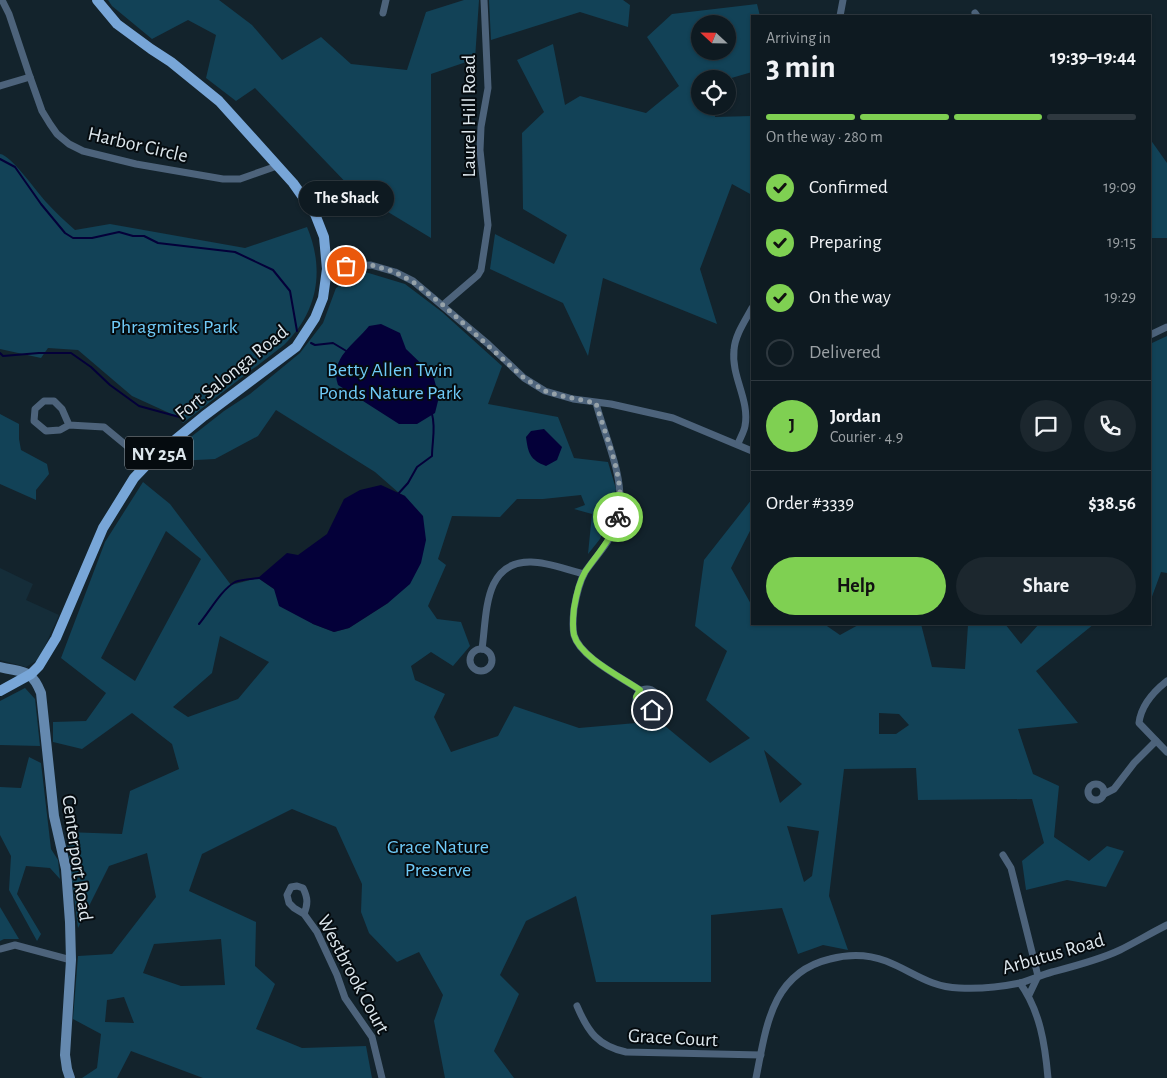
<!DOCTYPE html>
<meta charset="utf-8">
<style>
:root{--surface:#0e1a21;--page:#1c272e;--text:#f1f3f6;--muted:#9ba1a5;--line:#2e383f;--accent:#7fd052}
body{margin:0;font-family:"Alegreya Sans",sans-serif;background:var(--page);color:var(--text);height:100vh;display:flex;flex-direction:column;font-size:19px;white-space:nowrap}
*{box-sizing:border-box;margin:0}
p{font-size:16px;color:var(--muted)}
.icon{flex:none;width:28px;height:28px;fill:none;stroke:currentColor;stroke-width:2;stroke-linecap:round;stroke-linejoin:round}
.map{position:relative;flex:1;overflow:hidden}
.panel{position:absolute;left:751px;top:15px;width:400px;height:610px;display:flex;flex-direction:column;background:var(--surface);border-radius:0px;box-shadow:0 1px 4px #0004,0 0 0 1px var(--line)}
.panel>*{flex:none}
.needle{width:32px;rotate:292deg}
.tools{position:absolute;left:691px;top:15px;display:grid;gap:10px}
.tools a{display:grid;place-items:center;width:45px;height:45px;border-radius:50%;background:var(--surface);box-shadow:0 1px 4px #0004,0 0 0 1px var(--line);font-size:25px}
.pin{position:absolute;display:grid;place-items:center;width:42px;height:42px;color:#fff;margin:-21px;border:2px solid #fff;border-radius:50%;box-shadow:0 1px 5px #0007}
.courier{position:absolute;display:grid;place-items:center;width:50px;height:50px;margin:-25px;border:4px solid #7fd052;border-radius:50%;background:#fff;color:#222;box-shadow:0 1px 6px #0007}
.bubble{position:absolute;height:35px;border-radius:18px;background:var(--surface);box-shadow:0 1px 4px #0004,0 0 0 1px var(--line);font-size:16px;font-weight:700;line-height:35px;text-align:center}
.overview em{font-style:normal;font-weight:700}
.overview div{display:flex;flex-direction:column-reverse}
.overview{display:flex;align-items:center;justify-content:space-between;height:85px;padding:0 15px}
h1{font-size:32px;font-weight:700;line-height:38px}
.bar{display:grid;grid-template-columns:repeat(4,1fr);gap:8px 5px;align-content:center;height:60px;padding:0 15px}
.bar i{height:6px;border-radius:4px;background:var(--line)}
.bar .selected{background:var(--accent)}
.bar p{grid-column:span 4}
.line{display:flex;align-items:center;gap:12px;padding:0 15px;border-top:1px solid var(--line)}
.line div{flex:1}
.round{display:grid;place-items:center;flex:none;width:52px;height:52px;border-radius:26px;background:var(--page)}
ol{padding:0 15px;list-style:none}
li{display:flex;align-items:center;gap:15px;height:55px}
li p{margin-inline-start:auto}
li .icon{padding:5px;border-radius:50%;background:var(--accent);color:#111;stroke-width:4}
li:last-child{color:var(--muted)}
li i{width:28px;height:28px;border:2px solid var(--line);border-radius:50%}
.button{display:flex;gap:10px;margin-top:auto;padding:10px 15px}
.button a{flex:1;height:58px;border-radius:30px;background:var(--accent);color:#111;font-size:20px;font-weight:700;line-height:58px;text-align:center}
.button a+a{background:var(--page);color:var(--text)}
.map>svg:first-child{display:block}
.built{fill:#152d39}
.green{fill:#124257;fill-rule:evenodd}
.water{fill:#040039}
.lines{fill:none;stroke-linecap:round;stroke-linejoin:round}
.stream{stroke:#040039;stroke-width:2}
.street{stroke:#4d637b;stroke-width:7}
.secondary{stroke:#6589af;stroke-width:10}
.primary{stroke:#78a6d8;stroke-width:10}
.done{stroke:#96a2a9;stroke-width:5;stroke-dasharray:0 9}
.route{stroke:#7fd052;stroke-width:6}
.labels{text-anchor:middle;stroke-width:4;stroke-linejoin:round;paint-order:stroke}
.shield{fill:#050b0f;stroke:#9ca4aa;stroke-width:1}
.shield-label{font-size:19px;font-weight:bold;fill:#dce6ec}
.street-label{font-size:20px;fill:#dce6ec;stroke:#050b0f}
.park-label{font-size:20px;fill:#70cbf8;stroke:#050b0f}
</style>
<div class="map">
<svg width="1167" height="1078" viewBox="0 0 1167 1078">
<rect width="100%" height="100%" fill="#13232c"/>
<path class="built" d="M0 568 33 584 26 600 59 615 39 659 26 667 0 660Z"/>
<g class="green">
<path d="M108 0H219L252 25 282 60 321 37 351 64 407 70 426 12 464 0H479L475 59 431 74V238L355 192 255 88 236 101 206 78 216 35 188 20 152 39 112 6Z"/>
<path d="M489 0H623L630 5 628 27 580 12 491 40Z"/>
<path d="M757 4 760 16H752V72L728 79H700V106H715V117L752 116V195L732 184 700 269 717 324 603 278 588 356 563 303 490 269 495 234 554 264 567 235 523 209 522 133 544 112 517 60 553 44 565 105 580 96 646 113 679 86 647 37 672 14ZM700 24H728V51H700Z"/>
<path d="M1150 139 1167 163V238H1150Z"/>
<path d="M0 154C11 155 37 192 46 202 55 212 65 221 75 230L110 224 245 248 307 227C325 270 318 312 284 345L183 423 178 417 132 396 78 350 48 348 41 358 0 349Z"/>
<path d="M362 271 405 284 442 312 502 366 488 404 558 417 574 458 608 462 616 489 610 515 600 539 588 554 592 514 574 509 585 505 581 495 543 499H517L500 517 452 516 438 559 446 565 428 606 437 619 461 622 470 646 453 666 431 652 411 666 415 680 445 694 434 717 451 752 498 736 514 706 579 728 659 721 710 763 750 738 706 700 727 651 695 626 704 560 752 499V527L731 568 752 606V624H824L840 635 860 624H921L932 667 965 669 968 625 971 624H1005L1021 644 1039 624H1094L1036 671 1078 723 1018 729 1033 774 1059 786 1054 837 1089 861 1107 846 1124 851 1106 887 1067 880 1026 890 1022 861 1044 843 1032 799 918 800 916 768 844 769 829 896 848 950 823 945 798 954 782 908 711 915V982H596L576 896 526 921 500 975 519 994 494 1051 514 1078H445L434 1021 443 995 419 952 397 962 369 933 361 912 362 884 336 827 292 809 202 854 189 891 256 922 255 966 275 984 256 1029 302 1048 366 1046 372 1078H203L131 1051 117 1078H82L97 1068 101 1034 73 1019 78 956 112 954 156 897 147 853 109 866 78 928 66 832 122 834 130 791 179 769 172 744 132 713 82 749 53 742V722L86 721 106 693 61 658 105 542 143 482 170 504 231 585 258 578 274 589 313 624 334 632 349 628 388 603 405 496 399 493 375 472 276 410 258 436 215 459 159 462 224 411 250 394 300 353 323 323 336 288ZM166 531 201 559 135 681 101 658ZM220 636 269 662 238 699 188 717 173 707 212 673ZM879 713 899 714 909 725 896 734H879ZM764 750 802 784 780 803ZM787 826 819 831 812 876 804 882ZM221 939 225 985 181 986 143 973 154 944ZM124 997 134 1023 105 1022 107 1000Z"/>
<path d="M1167 336V573L1161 572 1150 602V359L1152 343Z"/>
<path d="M0 414 19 424V439L21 450 47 464 49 474 36 490V500L0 484Z"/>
<path d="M25 688 35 699 40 746 0 745V701Z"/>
<path d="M29 757 41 763 51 849 58 860 60 879 50 868 26 866 17 894 41 934 37 941 9 890 11 856 0 835V787L21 788Z"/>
<path d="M0 907 19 939H4L0 941Z"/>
</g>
<g class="water">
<path d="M381 324 400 333 406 349 433 375 439 397 435 413 417 424H399L338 385C329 358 355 344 369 326Z"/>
<path d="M544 429 562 447 557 460 546 466C530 460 528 453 526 437L531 431Z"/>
<path d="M381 485 405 496 423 516 426 540 421 563 410 584 388 603 349 628 334 632 313 624 279 606 274 589 258 578 287 553 298 555 327 534 344 499 360 490Z"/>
</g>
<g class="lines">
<g class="stream">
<path d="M0 159 15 167 41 204 65 233 73 238H92L119 232 133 236H144L158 243 235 252 273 270 290 291 297 331"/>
<path d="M311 343 315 345 333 343 348 352"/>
<path d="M0 353 3 356 39 353H71L91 367 110 385 139 406 183 418"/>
<path d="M398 494 408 483 417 467 432 456C432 442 436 428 432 414"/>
<path d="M199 624C210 611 221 590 235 582 242 579 251 579 259 578"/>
</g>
<g class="street">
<path d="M383 13 386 0"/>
<path d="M975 13 977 16"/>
<path d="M840 16 843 0"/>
<path d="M30 77 42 111 50 124 57 134 69 144 83 151 136 164 223 179H240L277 166"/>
<path d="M0 86 30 77 9 14 2 0"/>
<path d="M327 269 346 266 371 265 395 272 413 281 488 344 524 378 545 391 573 399 611 404 673 418 752 451"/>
<path d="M443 305 478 275 481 270 488 225 480 150 481 127 488 88 484 0"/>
<path d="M1150 335 1167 327"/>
<path d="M596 403C605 438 625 476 619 514 615 538 598 553 585 572 579 583 576 597 574 609 573 618 572 626 574 635 580 657 621 677 640 690"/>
<path d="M69 425 62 409 54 401H44L35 409 34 421 46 431 60 430 69 425 104 427 127 446 139 451 151 460"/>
<path d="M738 444C740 438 744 432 745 426 750 400 731 377 734 350 735 335 745 321 752 308"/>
<circle cx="481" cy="660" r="11"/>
<path d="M482 649C487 615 483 561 531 562 548 562 567 570 584 574"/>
<path d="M1167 681C1153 692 1141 705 1139 723L1167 752"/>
<circle cx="647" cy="700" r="11"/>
<circle cx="1096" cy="792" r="8"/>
<path d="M1104 794 1114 789 1134 763 1156 741"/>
<path d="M1003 855 1011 868 1038 976 1029 995"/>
<path d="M304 914C308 904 308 898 303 888L297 886 291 887 287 895 289 903 294 908 304 914 317 932 337 975 345 998 372 1037 382 1078"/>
<path d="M0 949 15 945 71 960"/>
<path d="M1020 983C1040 1011 1045 1044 1048 1078"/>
<path d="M577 1006C588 1032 598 1046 626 1052L761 1055"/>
<path d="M756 1078C766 1028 771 973 830 959 849 954 867 954 886 961 912 971 929 987 959 988 979 989 1001 987 1020 983 1031 980 1041 975 1052 972 1075 966 1099 960 1120 950 1136 942 1151 933 1167 925"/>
</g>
<path class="secondary" d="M0 667C23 673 31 668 41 693L54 816 66 869 70 922 71 960 65 1055 67 1069 70 1078"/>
<path class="primary" d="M0 691 31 674 39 666 56 638 103 528 134 478 154 457 204 416 296 347 315 318 323 298 327 269 324 237 315 214 293 183 219 101 171 62 151 49 117 24 97 0"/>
</g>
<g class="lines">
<path class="done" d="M346 266 371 265 395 272 413 282 443 305 524 378 545 391 557 395 596 403C605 436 627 481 618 517"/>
<path class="route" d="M618 517C612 539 598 553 585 572 579 582 576 596 574 608 573 618 572 626 574 635 580 657 621 677 640 690L636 697 639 707 645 711 652 710"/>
</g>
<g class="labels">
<rect class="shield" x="125" y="436.5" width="68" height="33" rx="4"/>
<g class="shield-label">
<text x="159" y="460">NY 25A</text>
</g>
<g class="street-label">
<text transform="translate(468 116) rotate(-90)" y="7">Laurel Hill Road</text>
<text transform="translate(138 144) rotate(13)" y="7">Harbor Circle</text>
<text transform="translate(231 372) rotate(-39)" y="7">Fort Salonga Road</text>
<text transform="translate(78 858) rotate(82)" y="7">Centerport Road</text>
<text transform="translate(1053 953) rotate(-16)" y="7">Arbutus Road</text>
<text transform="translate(354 974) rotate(62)" y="7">Westbrook Court</text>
<text transform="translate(673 1037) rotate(3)" y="7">Grace Court</text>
</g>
<g class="park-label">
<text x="174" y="333">Phragmites Park</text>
<text x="390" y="376">Betty Allen Twin<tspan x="390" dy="23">Ponds Nature Park</tspan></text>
<text x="438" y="853">Grace Nature<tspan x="438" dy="23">Preserve</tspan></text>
</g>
</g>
</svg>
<div class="tools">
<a><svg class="needle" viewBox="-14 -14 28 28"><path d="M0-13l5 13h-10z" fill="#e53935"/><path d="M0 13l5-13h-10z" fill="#9ba1a5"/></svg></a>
<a><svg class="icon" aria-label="locate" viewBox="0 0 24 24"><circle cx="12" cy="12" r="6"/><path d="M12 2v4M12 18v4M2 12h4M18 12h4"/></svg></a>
</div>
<div class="pin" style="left:346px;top:266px;background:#ea580c"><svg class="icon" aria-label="bag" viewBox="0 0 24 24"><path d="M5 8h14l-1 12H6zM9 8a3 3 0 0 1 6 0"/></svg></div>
<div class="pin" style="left:652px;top:710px;background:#1f2937"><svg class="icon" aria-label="home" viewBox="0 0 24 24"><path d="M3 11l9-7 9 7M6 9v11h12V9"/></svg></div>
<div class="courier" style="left:618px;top:517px"><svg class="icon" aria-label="bike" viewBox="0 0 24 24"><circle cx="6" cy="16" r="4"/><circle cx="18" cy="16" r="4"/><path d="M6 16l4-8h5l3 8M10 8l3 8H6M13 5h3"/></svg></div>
<div class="bubble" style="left:299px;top:181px;width:95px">The Shack</div>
<section class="panel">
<div class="overview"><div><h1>3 min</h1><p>Arriving in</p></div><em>19:39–19:44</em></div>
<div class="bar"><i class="selected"></i><i class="selected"></i><i class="selected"></i><i></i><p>On the way · 280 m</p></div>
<ol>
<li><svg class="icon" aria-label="check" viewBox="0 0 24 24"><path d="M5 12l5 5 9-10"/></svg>Confirmed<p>19:09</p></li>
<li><svg class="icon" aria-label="check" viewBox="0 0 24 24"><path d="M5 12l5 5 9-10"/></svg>Preparing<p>19:15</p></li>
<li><svg class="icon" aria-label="check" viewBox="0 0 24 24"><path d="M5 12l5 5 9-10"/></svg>On the way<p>19:29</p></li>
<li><i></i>Delivered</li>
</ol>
<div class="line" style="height:90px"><b class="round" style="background:var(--accent);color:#111">J</b><div><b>Jordan</b><p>Courier · 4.9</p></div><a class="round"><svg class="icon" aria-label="chat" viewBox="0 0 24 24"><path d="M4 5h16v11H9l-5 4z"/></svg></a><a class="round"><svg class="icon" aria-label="phone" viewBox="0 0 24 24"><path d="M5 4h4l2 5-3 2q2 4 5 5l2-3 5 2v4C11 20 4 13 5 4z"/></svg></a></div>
<div class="line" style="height:65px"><div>Order #3339</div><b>$38.56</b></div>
<div class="button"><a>Help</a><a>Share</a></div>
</section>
</div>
